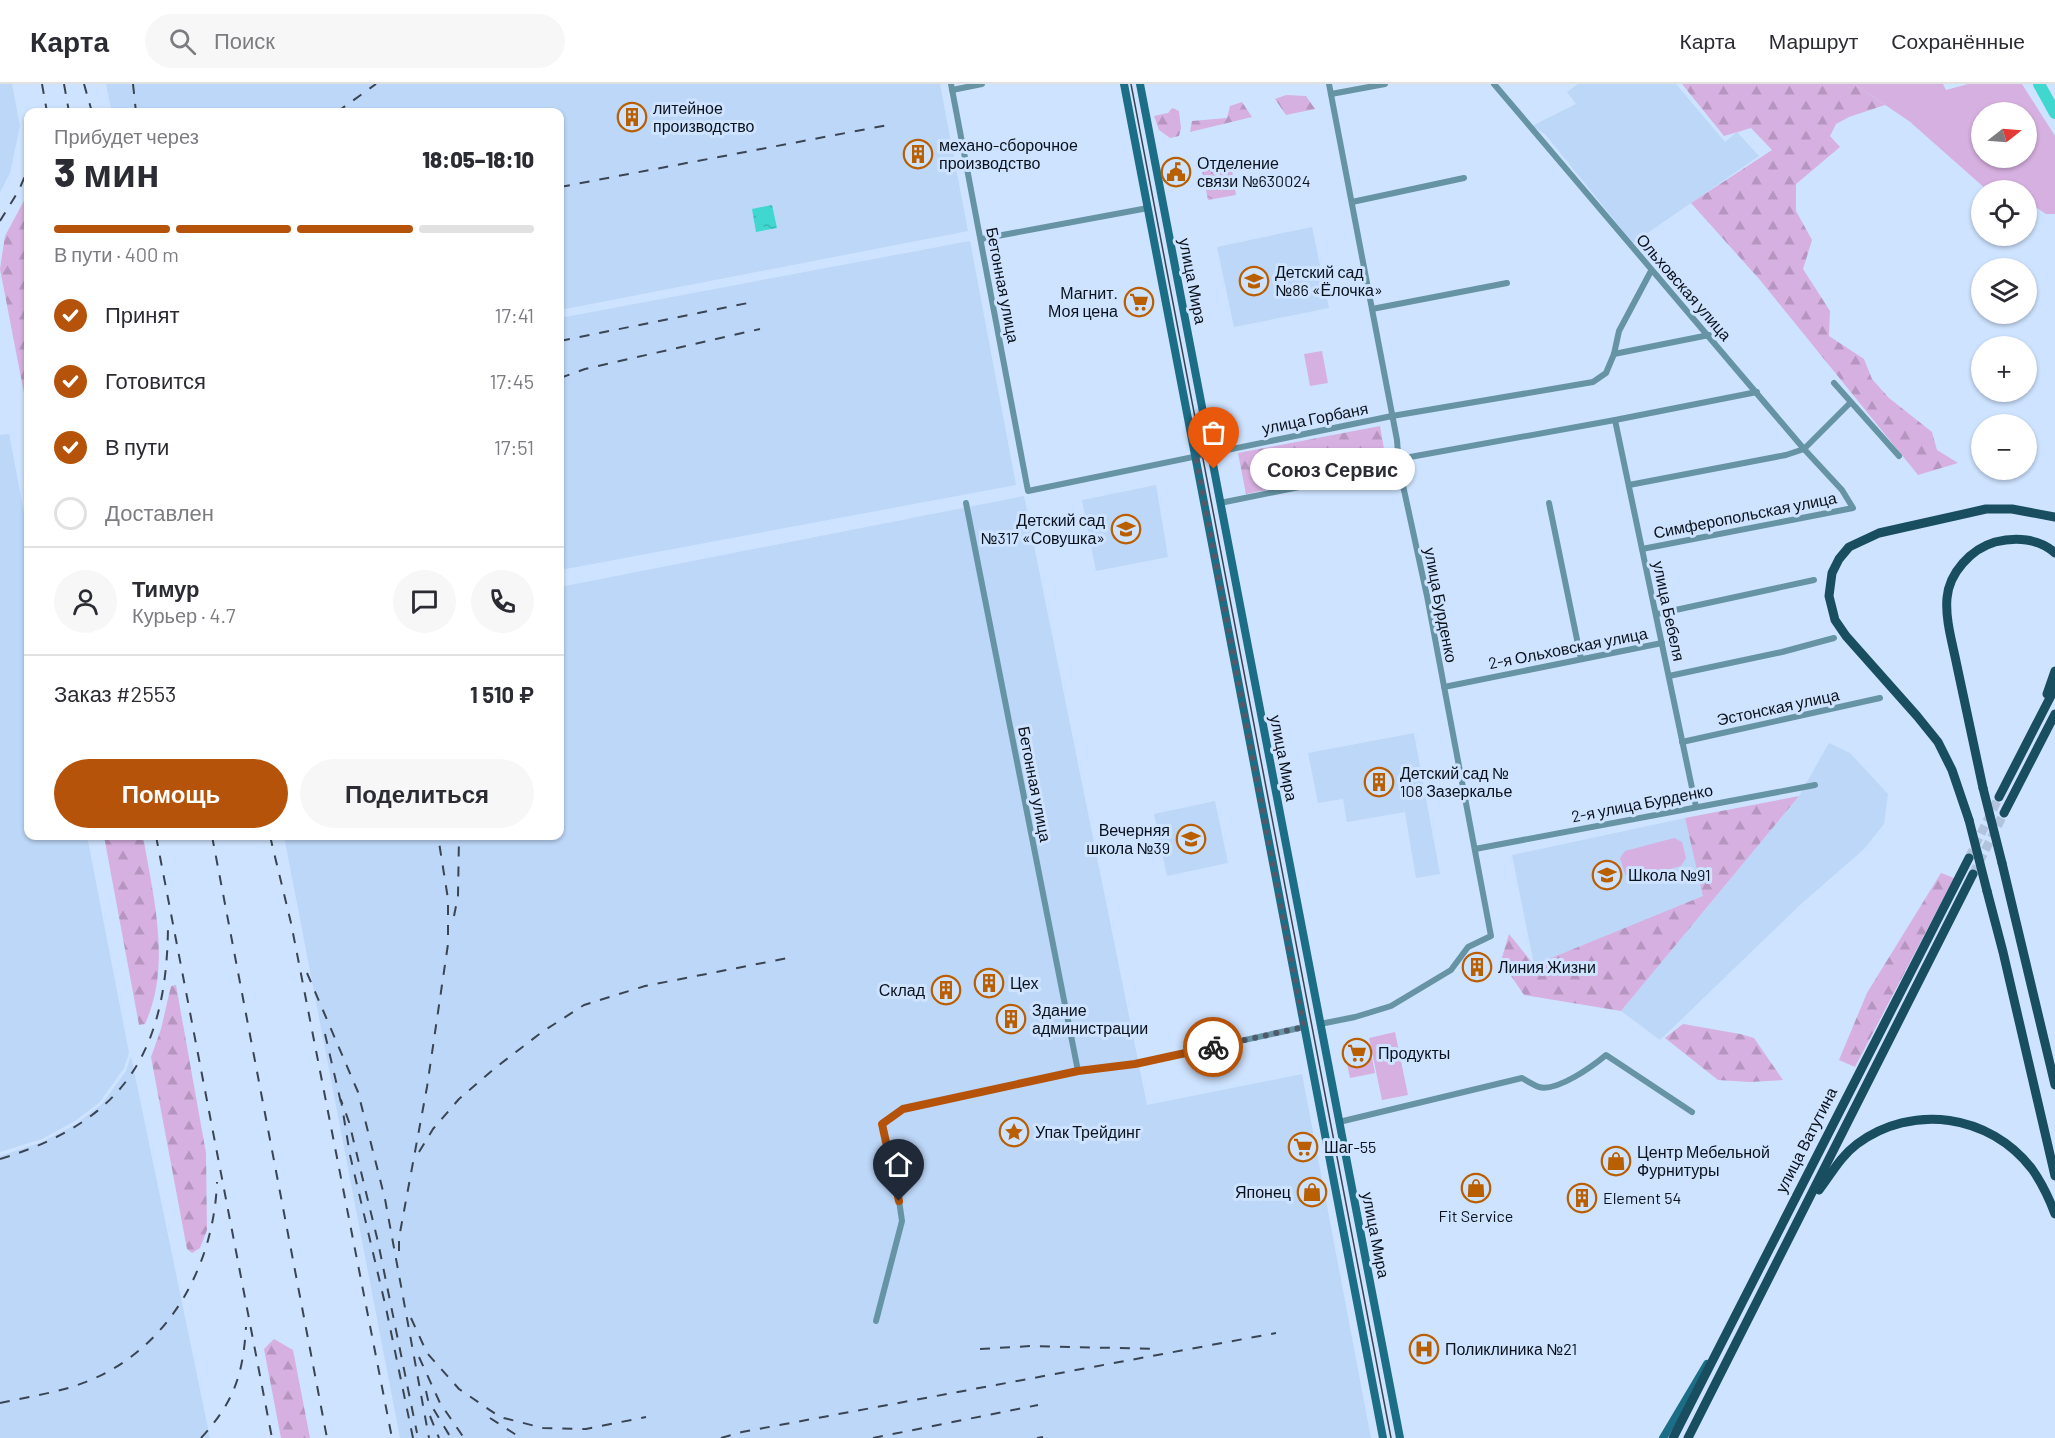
<!DOCTYPE html>
<html lang="ru">
<meta charset="utf-8">
<style>
:root{--surface:#fff;--page:#f7f7f7;--text:#2b2b33;--muted:#7c7c81;--line:#e1e1e2;--accent:#b45309}
body{margin:0;font-family:Barlow,sans-serif;background:var(--page);color:var(--text);height:100vh;display:flex;flex-direction:column;font-size:22px;white-space:nowrap}
*{box-sizing:border-box;margin:0}
p{font-size:20px;color:var(--muted)}
.icon{flex:none;width:33px;height:33px;fill:none;stroke:currentColor;stroke-width:2;stroke-linecap:round;stroke-linejoin:round}
.map{position:relative;flex:1;overflow:hidden}
.sheet{position:absolute;left:24px;top:24px;width:540px;height:732px;display:flex;flex-direction:column;background:var(--surface);border-radius:12px;box-shadow:0 2px 4px #0004}
.sheet>*{flex:none}
.needle{width:39px;rotate:73deg}
.buttons{position:absolute;left:1971px;top:18px;display:grid;gap:12px}
.buttons a{display:grid;place-items:center;width:66px;height:66px;border-radius:50%;background:var(--surface);box-shadow:0 2px 4px #0004;font-size:30px}
.pin{position:absolute;display:grid;place-items:center;width:51px;height:51px;color:#fff;margin:-62px -26px;border-radius:50% 50% 50% 0;rotate:-45deg;box-shadow:0 0 6px #0007}
.pin .icon{rotate:45deg}
.courier{position:absolute;display:grid;place-items:center;width:60px;height:60px;margin:-30px;border:4px solid #b45309;border-radius:50%;background:#fff;color:#222;box-shadow:0 2px 8px #0007}
.bubble{position:absolute;height:42px;border-radius:21px;background:var(--surface);box-shadow:0 2px 4px #0004;font-size:20px;font-weight:800;line-height:42px;text-align:center}
.head em{font-style:normal;font-weight:800}
.head div{display:flex;flex-direction:column-reverse}
.head{display:flex;align-items:center;justify-content:space-between;height:102px;padding:0 30px}
h1{font-size:39px;font-weight:800;line-height:45px}
.bar{display:grid;grid-template-columns:repeat(4,1fr);gap:9px 6px;align-content:center;height:72px;padding:0 30px}
.bar i{height:8px;border-radius:4px;background:var(--line)}
.bar .on{background:var(--accent)}
.bar p{grid-column:span 4}
.line{display:flex;align-items:center;gap:15px;padding:0 30px;border-top:2px solid var(--line)}
.line div{flex:1}
.round{display:grid;place-items:center;flex:none;width:63px;height:63px;border-radius:32px;background:var(--page)}
ol{padding:0 30px;list-style:none}
li{display:flex;align-items:center;gap:18px;height:66px}
li p{margin-inline-start:auto}
li .icon{padding:6px;border-radius:50%;background:var(--accent);color:#fff;stroke-width:4}
li:last-child{color:var(--muted)}
li i{width:33px;height:33px;border:3px solid var(--line);border-radius:50%}
.action{display:flex;gap:12px;margin-top:auto;padding:12px 30px}
.action a{flex:1;height:69px;border-radius:36px;background:var(--accent);color:#fff;font-size:24px;font-weight:800;line-height:69px;text-align:center}
.action a+a{background:var(--page);color:var(--text)}
header{display:flex;align-items:center;gap:36px;box-sizing:border-box;height:84px;padding:0 30px;background:var(--surface);border-bottom:2px solid var(--line)}
header strong{font-size:28px}
nav{display:flex;gap:33px;margin-inline-start:auto;font-size:21px}
.search{width:420px;height:54px;background:var(--page);display:flex;align-items:center;gap:15px;box-sizing:border-box;padding:0 21px;border-radius:33px;color:var(--muted);font-size:22px}
.map>svg:first-child{display:block}
.built{fill:#bdd7f8}
.grass{fill:#d6b0e0;fill-rule:evenodd}
.forest{fill:url(#forest-firs)}
.park{fill:url(#park-crowns)}
.water{fill:url(#water-ripples)}
.lines{fill:none;stroke-linecap:round;stroke-linejoin:round}
.river{stroke:#40d7d0;stroke-width:12}
.primary-tunnel{stroke:#b1c4dd;stroke-width:9;stroke-dasharray:9 4.5;stroke-linecap:butt}
.street{stroke:#6694a5;stroke-width:6}
.secondary{stroke:#1c6d86;stroke-width:8}
.primary{stroke:#184e60;stroke-width:9}
.tram{stroke:#3a4452;stroke-width:1.5}
.rail{stroke:#3a4452;stroke-width:2;stroke-dasharray:10 10;stroke-linecap:butt}
.primary-bridge{stroke:#184e60;stroke-width:9}
.done{stroke:#4f5b6b;stroke-width:6;stroke-dasharray:0 10.8}
.route{stroke:#b45309;stroke-width:8}
.labels{text-anchor:middle;stroke-width:6;stroke-linejoin:round;paint-order:stroke}
.poi-label{font-size:16px;fill:#0b121b;stroke:#cee3ff;text-anchor:start}
.street-label{font-size:16px;fill:#0b121b;stroke:#cee3ff}
</style>
<header>
<strong>Карта</strong>
<div class="search"><svg class="icon" aria-label="search" viewBox="0 0 24 24"><circle cx="10" cy="10" r="6"/><path d="M15 15l6 6"/></svg>Поиск</div>
<nav><a>Карта</a><a>Маршрут</a><a>Сохранённые</a></nav>
</header>
<div class="map">
<svg width="2055" height="1354" viewBox="0 0 2055 1354">
<defs>
<pattern id="forest-firs" width="22" height="20" patternUnits="userSpaceOnUse" patternTransform="scale(1.5)"><rect width="22" height="20" fill="#d6b0e0"/><path d="M5 1l3.5 6h-7zM16 11l3.5 6h-7z" fill="#b696c0"/></pattern>
<pattern id="park-crowns" width="20" height="18" patternUnits="userSpaceOnUse" patternTransform="scale(1.5)"><rect width="20" height="18" fill="#d6b0e0"/><path d="M2 6a3 3 0 1 1 6 0M12 15a3 3 0 1 1 6 0" fill="none" stroke="#b696c0"/></pattern>
<pattern id="water-ripples" width="26" height="14" patternUnits="userSpaceOnUse" patternTransform="scale(1.5)"><rect width="26" height="14" fill="#40d7d0"/><path d="M2 4q2-2 4 0t4 0M15 11q2-2 4 0t4 0" fill="none" stroke="#37b8b2"/></pattern>
</defs>
<rect width="100%" height="100%" fill="#cee3ff"/>
<g class="built">
<path d="M0 0H12L20 42 10 89 0 108Z"/>
<path d="M106 0H940L968 147 560 226V28H112Z"/>
<path d="M1578 0H1676L1725 58 1737 48 1759 72 1633 159 1545 50 1532 42 1576 20 1567 8Z"/>
<path d="M1312 143 1329 224 1234 243 1217 163Z"/>
<path d="M970 157 1016 401 560 486V234Z"/>
<path d="M9 350 28 450V752H87L129 969 124 984 100 1018 75 1037 42 1055 0 1068V351Z"/>
<path d="M1156 401 1168 473 1096 487 1082 416Z"/>
<path d="M1024 412 1147 1021 1302 990 1371 1354H400L284 752H560V503Z"/>
<path d="M1414 649 1440 790 1416 794 1405 728 1347 738 1343 715 1318 719 1308 669Z"/>
<path d="M1829 659 1850 669 1888 710 1884 740 1863 766 1801 820 1660 956 1621 927 1799 712Z"/>
<path d="M1215 717 1228 779 1167 792 1154 730Z"/>
<path d="M1685 734 1704 812 1534 881 1512 771Z"/>
<path d="M131 972 210 1354H0V1072L42 1058 75 1041 102 1020 126 987Z"/>
</g>
<g class="grass">
<path d="M1854 0H1943L1946 6 1968 0H2022L2055 52V130H2046L2027 117 2026 106H1987L1909 37ZM1982 28H2026V74H1982Z"/>
<path d="M1322 267 1328 299 1310 302 1304 270Z"/>
<path d="M1674 754 1682 758 1686 774 1681 782 1633 795 1625 790 1620 774 1625 767Z"/>
<path d="M1395 948 1408 1011 1382 1016 1369 954Z"/>
<path d="M1372 974 1375 989 1350 994 1347 980Z"/>
</g>
<g class="forest">
<path d="M1682 0H1854L1885 21 1849 33 1836 40 1830 52 1840 63 1796 100V127L1812 156 1803 185 1830 227 1829 252 1864 275 1872 295 1889 314 1932 348 1937 366 1958 379 1918 391 1760 196 1691 119 1772 66 1751 44 1724 52Z"/>
<path d="M1286 11 1306 12 1315 25 1286 31 1275 15Z"/>
<path d="M1242 18 1252 33 1190 48 1192 37 1227 34 1230 22Z"/>
<path d="M1172 24 1179 27 1181 44 1179 52 1170 54 1159 46 1154 32 1168 29Z"/>
<path d="M26 113H28V330L0 185 5 152Z"/>
<path d="M1380 342 1387 382 1246 410 1238 369Z"/>
<path d="M1799 712 1621 927 1524 911 1501 877 1509 850 1534 881 1703 812 1685 734Z"/>
<path d="M104 752H143C153 812 172 881 145 940L139 941Z"/>
<path d="M1941 789 1954 794 1855 983 1839 976 1867 909Z"/>
<path d="M176 901 206 1069 207 1146 200 1164 192 1169 187 1165 151 973 161 945 171 902Z"/>
<path d="M1683 940 1740 950 1754 954 1783 996 1750 998 1718 996 1665 954Z"/>
<path d="M274 1255 293 1266 310 1354H281L264 1265Z"/>
</g>
<path class="park" d="M1231 81 1236 111 1208 116 1202 87Z"/>
<path class="water" d="M772 121 777 144 756 148 752 125Z"/>
<g class="lines">
<path class="river" d="M2039 0 2055 29"/>
<g class="primary-tunnel">
<path d="M1969 774 1999 713"/>
<path d="M1973 790 2004 729"/>
</g>
<g class="street">
<path d="M951 0 1028 407 1392 332 1593 298 1606 289 1614 270 1619 247 1651 187"/>
<path d="M1494 0 1804 365 1842 406 1853 424 1642 465"/>
<path d="M952 6 982 0"/>
<path d="M1331 10 1385 0"/>
<path d="M1352 118 1464 94"/>
<path d="M981 155 1148 124"/>
<path d="M1372 225 1507 199"/>
<path d="M1614 270 1709 251"/>
<path d="M1834 299 1899 372"/>
<path d="M1615 336 1696 723"/>
<path d="M1399 375 1615 336 1757 308"/>
<path d="M1629 401 1786 371 1804 365 1850 319"/>
<path d="M966 419 1078 987"/>
<path d="M1220 419 1399 383"/>
<path d="M1549 419 1581 575"/>
<path d="M1657 530 1814 496"/>
<path d="M1669 592 1782 568 1834 554"/>
<path d="M1444 603 1662 559"/>
<path d="M1682 658 1880 614"/>
<path d="M1475 765 1815 701"/>
<path d="M1320 940 1355 933 1391 922 1451 886 1468 863 1491 852 1427 512 1399 383 1397 356 1329 0"/>
<path d="M1339 1038 1522 994C1527 997 1534 1001 1539 1003 1557 1008 1593 982 1606 971L1692 1028"/>
<path d="M876 1237 902 1137 896 1096 882 1040 903 1025 1078 987 1135 980 1304 943"/>
</g>
<g class="secondary">
<path d="M1124 0 1383 1354"/>
<path d="M1140 0 1400 1354"/>
<path d="M1663 1354 1707 1280"/>
</g>
<g class="primary">
<path d="M2047 610 2055 587"/>
<path d="M1983 704C1974 663 1966 623 1957 582 1953 561 1945 536 1947 514 1949 489 1971 465 1995 458 2015 453 2039 454 2055 469"/>
<path d="M1999 713 2055 604"/>
<path d="M2004 729 2055 630"/>
<path d="M1969 736 1952 686 1938 658 1917 632 1846 552 1835 536 1829 512 1832 489 1839 475 1849 463 1879 449 1986 425H2012L2055 433"/>
<path d="M2002 779 2055 1001"/>
<path d="M1987 807 2003 868 2055 1092"/>
<path d="M1819 1106C1832 1089 1840 1073 1857 1060 1912 1019 1990 1030 2032 1085 2042 1099 2049 1114 2055 1130"/>
<path d="M1673 1354 1969 774"/>
<path d="M1688 1354C1784 1167 1877 977 1973 790"/>
</g>
<path class="tram" d="M1131 0 1391 1354"/>
<g class="rail">
<path d="M42 0 47 28"/>
<path d="M64 0 69 28"/>
<path d="M84 0 92 28"/>
<path d="M133 0 136 28"/>
<path d="M337 28 376 0"/>
<path d="M560 103 888 41"/>
<path d="M0 137 19 106 28 85"/>
<path d="M560 257 748 219"/>
<path d="M560 294 585 285 760 245"/>
<path d="M156 752 272 1354"/>
<path d="M212 752 327 1354"/>
<path d="M270 752 291 839 392 1354"/>
<path d="M454 832 458 812 459 752"/>
<path d="M307 889 358 1008 385 1115 429 1354"/>
<path d="M325 950 342 1023"/>
<path d="M419 1068 433 1045 459 1015 495 984 542 948 584 921 645 902 788 874"/>
<path d="M0 1075C123 1038 167 969 168 842"/>
<path d="M399 1167V1154L427 1003 448 860V815L438 752"/>
<path d="M411 1234 427 1269 459 1305 500 1333 543 1344 586 1345 646 1333"/>
<path d="M980 1265 1032 1262 1157 1265"/>
<path d="M419 1273 440 1319 464 1354"/>
<path d="M426 1307 428 1316 451 1354"/>
<path d="M0 1319C31 1312 64 1308 93 1295 171 1261 214 1180 217 1098"/>
<path d="M430 1332 439 1354"/>
<path d="M490 1334 521 1354"/>
<path d="M201 1354C234 1318 243 1291 246 1243"/>
<path d="M413 1354 386 1224 350 1071 341 1016 349 1038 378 1158 417 1349"/>
<path d="M721 1354 742 1348 1276 1249"/>
<path d="M873 1354 1038 1321"/>
<path d="M1037 1354 1043 1353"/>
</g>
<g class="primary-bridge">
<path d="M1983 704 2002 779"/>
<path d="M1969 736 1987 807"/>
</g>
</g>
<g class="lines">
<path class="done" d="M1213 963 1304 943 1195 371 1210 368 1214 385"/>
<path class="route" d="M899 1117 882 1040 903 1025 1078 987 1135 980 1213 963"/>
</g>
<defs>
<g id="building-ring" transform="scale(1.5)"><circle r="9.5" fill="#cee3ff" stroke="#b95f00" stroke-width="1.5"/><path d="M-4-6H4V6H1V3H-1V6H-4ZM-2.5-4.3h1.7v1.8h-1.7ZM.8-4.3h1.7v1.8H.8ZM-2.5-1h1.7V.8h-1.7ZM.8-1h1.7V.8H.8Z" fill="#b95f00"/></g>
<g id="civic-ring" transform="scale(1.5)"><circle r="9.5" fill="#cee3ff" stroke="#b95f00" stroke-width="1.5"/><path d="M-.6-6.5H3V-4.5H.6V-3L4-1V1h2V6H-6V1h2V-1L-.6-3ZM-1.2 2.5V6h2.4V2.5Z" fill="#b95f00"/></g>
<g id="school-ring" transform="scale(1.5)"><circle r="9.5" fill="#cee3ff" stroke="#b95f00" stroke-width="1.5"/><path d="M0-5L7-2L0 1L-7-2ZM-4 1L0 2.5L4 1V4Q0 6-4 4Z" fill="#b95f00"/></g>
<g id="supermarket-ring" transform="scale(1.5)"><circle r="9.5" fill="#cee3ff" stroke="#b95f00" stroke-width="1.5"/><path d="M-6-5.5h2.5l.6 2H6L4.5 2H-2.5L-4.4-4H-6ZM-1.5 3.2a1.3 1.3 0 1 0 .1 0ZM3 3.2a1.3 1.3 0 1 0 .1 0Z" fill="#b95f00"/></g>
<g id="sight-ring" transform="scale(1.5)"><circle r="9.5" fill="#cee3ff" stroke="#b95f00" stroke-width="1.5"/><path d="M0-6L1.8-2.2L6-1.7L2.9 1.2L3.7 5.4L0 3.3L-3.7 5.4L-2.9 1.2L-6-1.7L-1.8-2.2Z" fill="#b95f00"/></g>
<g id="shop-ring" transform="scale(1.5)"><circle r="9.5" fill="#cee3ff" stroke="#b95f00" stroke-width="1.5"/><path d="M-5-2.5h2.3a2.7 3.5 0 0 1 5.4 0H5L5.5 6h-11ZM-1.5-2.5h3a1.5 2.3 0 0 0-3 0Z" fill="#b95f00"/></g>
<g id="hospital-ring" transform="scale(1.5)"><circle r="9.5" fill="#cee3ff" stroke="#b95f00" stroke-width="1.5"/><path d="M-5-5h3v3.5h4V-5h3V5h-3V1.5h-4V5h-3Z" fill="#b95f00"/></g>
</defs>
<g fill-rule="evenodd">
<use href="#building-ring" x="632" y="33"/>
<use href="#building-ring" x="918" y="70"/>
<use href="#civic-ring" x="1176" y="88"/>
<use href="#school-ring" x="1254" y="197"/>
<use href="#supermarket-ring" x="1139" y="218"/>
<use href="#school-ring" x="1126" y="445"/>
<use href="#building-ring" x="1379" y="698"/>
<use href="#school-ring" x="1191" y="755"/>
<use href="#school-ring" x="1607" y="791"/>
<use href="#building-ring" x="1477" y="883"/>
<use href="#building-ring" x="989" y="899"/>
<use href="#building-ring" x="946" y="906"/>
<use href="#building-ring" x="1011" y="935"/>
<use href="#supermarket-ring" x="1357" y="969"/>
<use href="#sight-ring" x="1014" y="1048"/>
<use href="#supermarket-ring" x="1303" y="1063"/>
<use href="#shop-ring" x="1616" y="1077"/>
<use href="#shop-ring" x="1476" y="1104"/>
<use href="#shop-ring" x="1312" y="1108"/>
<use href="#building-ring" x="1582" y="1114"/>
<use href="#hospital-ring" x="1424" y="1265"/>
</g>
<g class="labels">
<g class="poi-label">
<text x="653" y="30">литейное<tspan x="653" dy="18">производство</tspan></text>
<text x="939" y="67">механо-сборочное<tspan x="939" dy="18">производство</tspan></text>
<text x="1197" y="85">Отделение<tspan x="1197" dy="18">связи №630024</tspan></text>
<text x="1275" y="194">Детский сад<tspan x="1275" dy="18">№86 «Ёлочка»</tspan></text>
<text x="1118" y="215" text-anchor="end">Магнит.<tspan x="1118" dy="18">Моя цена</tspan></text>
<text x="1105" y="442" text-anchor="end">Детский сад<tspan x="1105" dy="18">№317 «Совушка»</tspan></text>
<text x="1400" y="695">Детский сад №<tspan x="1400" dy="18">108 Зазеркалье</tspan></text>
<text x="1170" y="752" text-anchor="end">Вечерняя<tspan x="1170" dy="18">школа №39</tspan></text>
<text x="1628" y="797">Школа №91</text>
<text x="1498" y="889">Линия Жизни</text>
<text x="1010" y="905">Цех</text>
<text x="925" y="912" text-anchor="end">Склад</text>
<text x="1032" y="932">Здание<tspan x="1032" dy="18">администрации</tspan></text>
<text x="1378" y="975">Продукты</text>
<text x="1035" y="1054">Упак Трейдинг</text>
<text x="1324" y="1069">Шаг-55</text>
<text x="1637" y="1074">Центр Мебельной<tspan x="1637" dy="18">Фурнитуры</tspan></text>
<text x="1291" y="1114" text-anchor="end">Японец</text>
<text x="1603" y="1120">Element 54</text>
<text x="1476" y="1138" text-anchor="middle">Fit Service</text>
<text x="1445" y="1271">Поликлиника №21</text>
</g>
<g class="street-label">
<text transform="translate(1193 197) rotate(79)" y="6">улица Мира</text>
<text transform="translate(1003 201) rotate(79)" y="6">Бетонная улица</text>
<text transform="translate(1684 203) rotate(49)" y="6">Ольховская улица</text>
<text transform="translate(1315 334) rotate(-11)" y="6">улица Горбаня</text>
<text transform="translate(1745 431) rotate(-11)" y="6">Симферопольская улица</text>
<text transform="translate(1441 521) rotate(79)" y="6">улица Бурденко</text>
<text transform="translate(1669 527) rotate(78)" y="6">улица Бебеля</text>
<text transform="translate(1568 564) rotate(-11)" y="6">2-я Ольховская улица</text>
<text transform="translate(1778 623) rotate(-12)" y="6">Эстонская улица</text>
<text transform="translate(1284 674) rotate(79)" y="6">улица Мира</text>
<text transform="translate(1035 700) rotate(79)" y="6">Бетонная улица</text>
<text transform="translate(1642 719) rotate(-11)" y="6">2-я улица Бурденко</text>
<text transform="translate(1806 1056) rotate(-63)" y="6">улица Ватутина</text>
<text transform="translate(1376 1151) rotate(79)" y="6">улица Мира</text>
</g>
</g>
</svg>
<div class="buttons">
<a><svg class="needle" viewBox="-14 -14 28 28"><path d="M0-13l5 13h-10z" fill="#e53935"/><path d="M0 13l5-13h-10z" fill="#7c7c81"/></svg></a>
<a><svg class="icon" aria-label="locate" viewBox="0 0 24 24"><circle cx="12" cy="12" r="6"/><path d="M12 2v4M12 18v4M2 12h4M18 12h4"/></svg></a>
<a><svg class="icon" aria-label="layers" viewBox="0 0 24 24"><path d="M12 4l9 5-9 5-9-5zM3 14l9 5 9-5"/></svg></a>
<a>+</a>
<a>−</a>
</div>
<div class="pin" style="left:1214px;top:385px;background:#ea580c"><svg class="icon" aria-label="bag" viewBox="0 0 24 24"><path d="M5 8h14l-1 12H6zM9 8a3 3 0 0 1 6 0"/></svg></div>
<div class="pin" style="left:899px;top:1117px;background:#1f2937"><svg class="icon" aria-label="home" viewBox="0 0 24 24"><path d="M3 11l9-7 9 7M6 9v11h12V9"/></svg></div>
<div class="courier" style="left:1213px;top:963px"><svg class="icon" aria-label="bike" viewBox="0 0 24 24"><circle cx="6" cy="16" r="4"/><circle cx="18" cy="16" r="4"/><path d="M6 16l4-8h5l3 8M10 8l3 8H6M13 5h3"/></svg></div>
<div class="bubble" style="left:1250px;top:364px;width:165px">Союз Сервис</div>
<section class="sheet">
<div class="head"><div><h1>3 мин</h1><p>Прибудет через</p></div><em>18:05–18:10</em></div>
<div class="bar"><i class="on"></i><i class="on"></i><i class="on"></i><i></i><p>В пути · 400 m</p></div>
<ol>
<li><svg class="icon" aria-label="check" viewBox="0 0 24 24"><path d="M5 12l5 5 9-10"/></svg>Принят<p>17:41</p></li>
<li><svg class="icon" aria-label="check" viewBox="0 0 24 24"><path d="M5 12l5 5 9-10"/></svg>Готовится<p>17:45</p></li>
<li><svg class="icon" aria-label="check" viewBox="0 0 24 24"><path d="M5 12l5 5 9-10"/></svg>В пути<p>17:51</p></li>
<li><i></i>Доставлен</li>
</ol>
<div class="line" style="height:108px"><a class="round"><svg class="icon" aria-label="person" viewBox="0 0 24 24"><circle cx="12" cy="8" r="4"/><path d="M4 21q1-7 8-7t8 7"/></svg></a><div><b>Тимур</b><p>Курьер · 4.7</p></div><a class="round"><svg class="icon" aria-label="chat" viewBox="0 0 24 24"><path d="M4 5h16v11H9l-5 4z"/></svg></a><a class="round"><svg class="icon" aria-label="phone" viewBox="0 0 24 24"><path d="M5 4h4l2 5-3 2q2 4 5 5l2-3 5 2v4C11 20 4 13 5 4z"/></svg></a></div>
<div class="line" style="height:78px"><div>Заказ #2553</div><b>1 510 ₽</b></div>
<div class="action"><a>Помощь</a><a>Поделиться</a></div>
</section>
</div>
